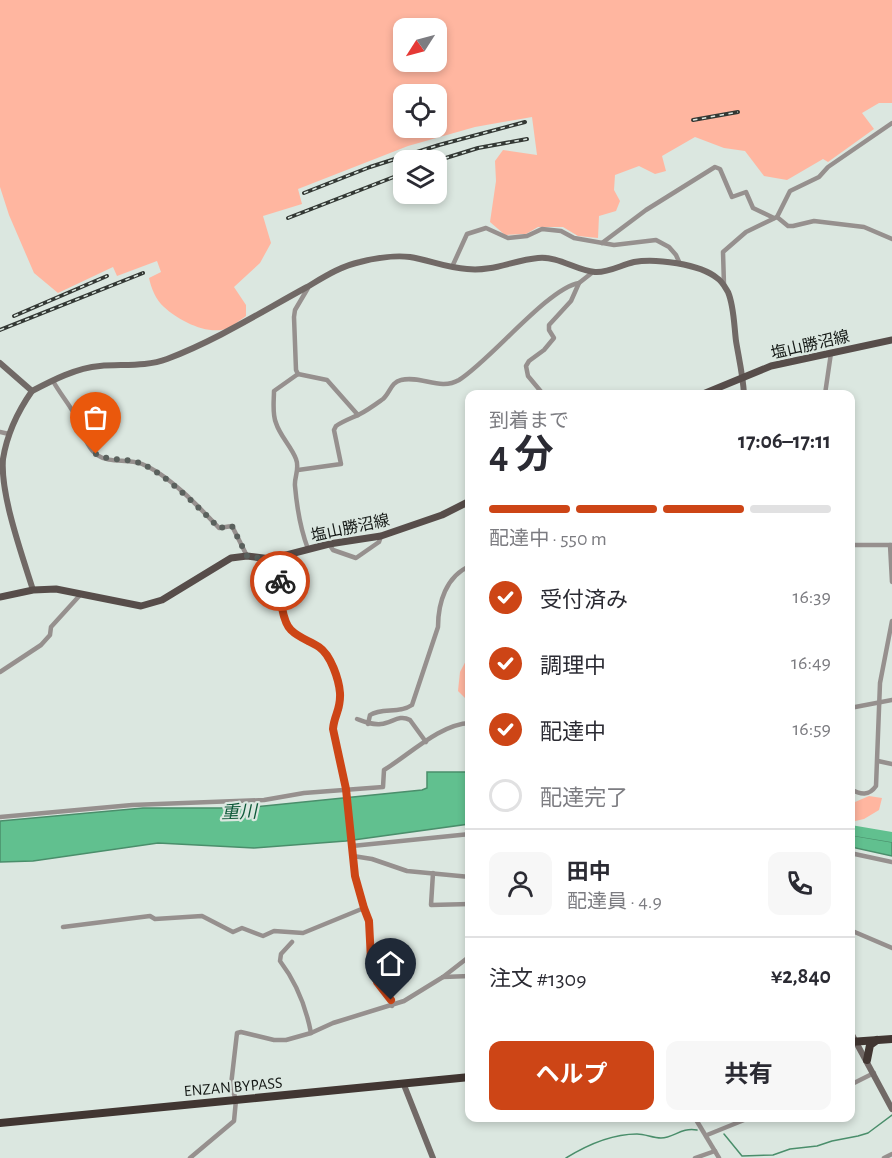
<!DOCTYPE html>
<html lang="ja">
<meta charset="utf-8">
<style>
:root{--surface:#fff;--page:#f7f7f7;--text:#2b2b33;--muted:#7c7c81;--line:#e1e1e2;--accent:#cd4516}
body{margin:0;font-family:"Alegreya Sans","Noto Sans JP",sans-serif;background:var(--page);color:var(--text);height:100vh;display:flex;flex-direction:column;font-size:22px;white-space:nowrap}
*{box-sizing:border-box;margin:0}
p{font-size:20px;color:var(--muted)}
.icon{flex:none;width:33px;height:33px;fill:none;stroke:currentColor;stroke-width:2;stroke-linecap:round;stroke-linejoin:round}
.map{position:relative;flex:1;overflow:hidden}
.side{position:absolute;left:465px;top:390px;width:390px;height:732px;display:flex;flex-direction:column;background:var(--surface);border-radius:12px;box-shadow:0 3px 9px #0003}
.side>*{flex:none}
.needle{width:39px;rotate:234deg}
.fabs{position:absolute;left:393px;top:18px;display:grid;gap:12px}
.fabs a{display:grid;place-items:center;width:54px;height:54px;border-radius:12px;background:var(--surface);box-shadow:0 3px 9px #0003;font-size:30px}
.pin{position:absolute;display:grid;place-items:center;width:51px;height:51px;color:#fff;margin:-62px -26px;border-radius:50% 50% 50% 0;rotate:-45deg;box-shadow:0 0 6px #0007}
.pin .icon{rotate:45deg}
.courier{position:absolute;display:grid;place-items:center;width:60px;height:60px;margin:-30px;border:4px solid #cd4516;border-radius:50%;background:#fff;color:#222;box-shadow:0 2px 8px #0007}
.head em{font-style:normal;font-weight:700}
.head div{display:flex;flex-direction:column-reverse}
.head{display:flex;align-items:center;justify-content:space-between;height:102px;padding:0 24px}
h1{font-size:39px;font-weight:700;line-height:45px}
.bar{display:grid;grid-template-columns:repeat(4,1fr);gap:9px 6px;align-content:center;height:72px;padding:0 24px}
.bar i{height:8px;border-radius:4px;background:var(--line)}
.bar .on{background:var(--accent)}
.bar p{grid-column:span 4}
.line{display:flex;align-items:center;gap:15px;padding:0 24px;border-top:2px solid var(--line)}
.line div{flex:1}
.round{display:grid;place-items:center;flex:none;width:63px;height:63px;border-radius:12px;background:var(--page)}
ol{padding:0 24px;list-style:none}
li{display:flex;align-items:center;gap:18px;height:66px}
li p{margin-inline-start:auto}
li .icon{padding:6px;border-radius:50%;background:var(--accent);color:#fff;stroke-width:4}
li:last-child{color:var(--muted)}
li i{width:33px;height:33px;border:3px solid var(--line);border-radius:50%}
.primary-button{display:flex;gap:12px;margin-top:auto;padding:12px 24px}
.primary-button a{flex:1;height:69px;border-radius:12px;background:var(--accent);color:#fff;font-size:24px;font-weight:700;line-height:69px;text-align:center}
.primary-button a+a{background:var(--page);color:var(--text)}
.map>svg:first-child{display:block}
.green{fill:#ffb6a0;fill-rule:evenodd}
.water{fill:#61c08f;stroke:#4a8e6b;stroke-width:1.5}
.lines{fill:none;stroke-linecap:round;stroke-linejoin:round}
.stream{stroke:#4a8e6b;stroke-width:1.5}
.river{stroke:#61c08f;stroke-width:10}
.street{stroke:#96908e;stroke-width:4.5}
.secondary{stroke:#716966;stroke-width:6}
.primary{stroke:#574d4a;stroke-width:7}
.highway{stroke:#413632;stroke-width:8}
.rail-casing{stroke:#333834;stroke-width:4}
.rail{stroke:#dbe7e0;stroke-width:1.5;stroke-dasharray:4.5;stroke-linecap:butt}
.done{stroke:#5a615d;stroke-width:6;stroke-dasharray:0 10.8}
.route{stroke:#cd4516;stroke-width:8}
.labels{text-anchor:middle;stroke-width:4.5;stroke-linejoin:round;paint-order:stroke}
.street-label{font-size:16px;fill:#151916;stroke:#dbe7e0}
.water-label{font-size:18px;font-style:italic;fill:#0e5939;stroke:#dbe7e0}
</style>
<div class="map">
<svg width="892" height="1158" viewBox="0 0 892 1158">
<rect width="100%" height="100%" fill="#dbe7e0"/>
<g class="green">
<path d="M0 0H892V103H879L862 113 874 129 828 162 823 159 787 180 764 176 745 151 724 148 695 137 662 156 666 171 655 174 639 166 615 175 614 190 620 201 616 211 599 216 598 238 578 236 563 227H538L526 234 505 235 490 222 496 181 495 161 503 150 537 155 532 117 475 127 408 146 298 189 302 204 263 216 271 243 260 263 234 287 246 305V316C240 320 232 327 226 329 206 335 178 320 164 307 156 300 151 288 149 278L161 272 157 261 117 276 113 267 58 293 34 273 9 215 0 187ZM404 28H436V62H404ZM404 94H436V128H404Z"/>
<path d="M469 655V702L458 691 460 672Z"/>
<path d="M869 796 882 798 879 810 864 819 851 822V799L855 802Z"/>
</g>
<g class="water">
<path d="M427 772H469V824L346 841 254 848 158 843 33 861 0 862V821L143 808H245L422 790 427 788Z"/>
<path d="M851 835 892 842V856L851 847Z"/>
</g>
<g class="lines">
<g class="stream">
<path d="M724 1134 742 1156 773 1155 790 1149 817 1146 832 1141 858 1136 868 1133 892 1115"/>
<path d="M566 1158C587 1145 612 1134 637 1134 645 1134 653 1138 661 1138 674 1138 681 1127 697 1130"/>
</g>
<path class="river" d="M850 830 892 837"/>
<g class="street">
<path d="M777 217 788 226H793L814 221 864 227 892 239"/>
<path d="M602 243 646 210 715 167 720 169 732 197 746 192 753 208 774 218"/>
<path d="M452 267 467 234 486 228 508 238 527 236 542 229 561 231 574 238 614 245 656 240 669 247 676 255 680 264"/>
<path d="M724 285 723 252 746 232 777 217 790 191 819 177 828 167 892 123"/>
<path d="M298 374 274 391C274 400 272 414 276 423 280 436 291 446 296 459 300 469 294 477 295 486 297 509 300 528 308 549"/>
<path d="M298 374 296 370 294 317 295 310 308 288"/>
<path d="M298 374 327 380 358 415"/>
<path d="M53 381C60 394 71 406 77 419 83 431 86 447 97 455 110 464 128 458 142 464 169 475 199 507 219 528L232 526 247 556"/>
<path d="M543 394 528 376 526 366 529 361 544 350 554 338 549 330V325L571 301 579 283 593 272"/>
<path d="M825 394 831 353"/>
<path d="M0 432 9 434"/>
<path d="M298 470 341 464 334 430 336 426C343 421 352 418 360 414 368 410 376 404 383 399 390 393 391 382 401 380 421 375 440 391 459 380 490 361 548 288 579 283"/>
<path d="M329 544 333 550 356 558 379 542 381 536"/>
<path d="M850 545H892"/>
<path d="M890 545 892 582"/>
<path d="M280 558 278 590 287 624 291 630 307 642 319 646 325 653 334 671 340 691V708L333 723 332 729 346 789 355 876 364 908 369 921 371 960 377 982 391 1000 392 1006"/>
<path d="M0 672 41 645 50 635 51 627 81 594"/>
<path d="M850 708 892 700"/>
<path d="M357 719C365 722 372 725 381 724 392 723 399 714 410 720L426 742"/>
<path d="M368 724 370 715C382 707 399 714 412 705L438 627C438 603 446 576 470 566"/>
<path d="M878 761 892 764"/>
<path d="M850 789C861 795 869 796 876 786L880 683 892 621"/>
<path d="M0 817 132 805 264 800 304 793 383 787 384 770C409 755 440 724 470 723"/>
<path d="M352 846 470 834"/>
<path d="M850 853 892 862"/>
<path d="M353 856 372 859 407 871 470 877"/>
<path d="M433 873 431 905 470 904"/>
<path d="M63 927 150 916 155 919 202 916 233 932 242 928 263 936 274 931 303 933 364 908"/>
<path d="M850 930 892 948"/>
<path d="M292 942 281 954 280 961C296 982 306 1007 311 1033"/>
<path d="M443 977 470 976"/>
<path d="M850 1085 874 1073"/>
<path d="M695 1118 719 1158"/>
<path d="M707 1135 749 1118"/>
<path d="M190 1158 234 1121 236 1100 231 1085 237 1033 241 1032 274 1040H286L311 1033 333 1023 404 1001 443 977 470 956"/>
<path d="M695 1158 715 1151"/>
<path d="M884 1158 892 1154"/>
</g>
<g class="secondary">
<path d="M0 363 32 391C53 380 76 368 100 366 122 364 146 367 167 359 217 340 261 312 307 287 324 277 341 266 360 262 376 258 394 255 410 257 429 260 447 268 467 269 492 272 514 260 538 258 559 256 575 270 595 272 608 273 621 265 634 262 655 258 700 264 717 278 722 281 725 287 728 292 734 306 734 325 736 341 739 359 743 376 744 394"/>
<path d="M32 391C18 411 7 434 3 459 0 494 22 555 33 590"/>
<path d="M850 1031 892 1109"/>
<path d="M404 1085 433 1158"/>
</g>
<g class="primary">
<path d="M703 394 771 366 892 340"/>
<path d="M0 597 33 590 56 589 141 606 162 600 231 558 247 556 271 559 329 544 381 536 442 515 470 501"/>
</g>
<g class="highway">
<path d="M850 1042 892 1039"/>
<path d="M867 1060 870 1045 877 1040"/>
<path d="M0 1123 470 1077"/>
</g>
<g class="rail-casing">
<g id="rail">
<path d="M693 120 738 112"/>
<path d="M436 161 478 148 527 139"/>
<path d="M304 193 370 167 439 145 525 122"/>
<path d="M288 218 404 173"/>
<path d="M14 316 107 276"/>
<path d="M0 330 143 273"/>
</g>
</g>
<use href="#rail" class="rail"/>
</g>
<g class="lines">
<path class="done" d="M96 454C111 462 128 457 142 464 167 475 199 508 219 528L232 526 247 556 266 559 280 558V581"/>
<path class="route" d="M280 581C278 592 283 623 291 630 299 638 310 641 319 647 331 655 339 680 340 693 341 710 334 715 333 729L346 789 355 876 364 908 369 921 371 960 377 982 391 1000"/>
</g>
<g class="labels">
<g class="street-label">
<text transform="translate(810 344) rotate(-13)" y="6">塩山勝沼線</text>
<text transform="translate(350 527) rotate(-12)" y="6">塩山勝沼線</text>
<text transform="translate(233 1086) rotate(-5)" y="6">ENZAN BYPASS</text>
</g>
<g class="water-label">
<text transform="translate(239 812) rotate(-2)" y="6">重川</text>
</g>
</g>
</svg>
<div class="fabs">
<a><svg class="needle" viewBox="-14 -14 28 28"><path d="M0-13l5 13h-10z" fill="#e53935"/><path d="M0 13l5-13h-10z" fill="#7c7c81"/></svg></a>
<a><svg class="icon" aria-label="locate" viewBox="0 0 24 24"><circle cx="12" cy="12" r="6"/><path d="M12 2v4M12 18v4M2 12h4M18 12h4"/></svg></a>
<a><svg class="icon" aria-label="layers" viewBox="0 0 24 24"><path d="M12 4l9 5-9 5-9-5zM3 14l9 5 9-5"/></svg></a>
</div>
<div class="pin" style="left:96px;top:454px;background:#ea580c"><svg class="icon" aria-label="bag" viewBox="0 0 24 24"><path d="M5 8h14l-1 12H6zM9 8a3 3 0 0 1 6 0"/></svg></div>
<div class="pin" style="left:391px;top:1000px;background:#1f2937"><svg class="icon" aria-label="home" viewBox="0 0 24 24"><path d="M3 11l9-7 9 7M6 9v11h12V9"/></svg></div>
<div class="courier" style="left:280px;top:581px"><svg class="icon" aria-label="bike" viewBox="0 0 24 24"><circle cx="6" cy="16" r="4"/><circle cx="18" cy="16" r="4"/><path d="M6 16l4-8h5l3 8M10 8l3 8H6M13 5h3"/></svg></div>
<section class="side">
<div class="head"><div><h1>4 分</h1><p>到着まで</p></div><em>17:06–17:11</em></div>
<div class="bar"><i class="on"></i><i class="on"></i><i class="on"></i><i></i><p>配達中 · 550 m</p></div>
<ol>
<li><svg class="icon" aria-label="check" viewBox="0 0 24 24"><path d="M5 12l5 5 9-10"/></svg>受付済み<p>16:39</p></li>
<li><svg class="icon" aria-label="check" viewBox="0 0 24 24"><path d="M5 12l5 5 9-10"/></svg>調理中<p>16:49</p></li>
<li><svg class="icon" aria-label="check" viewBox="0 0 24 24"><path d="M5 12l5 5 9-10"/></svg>配達中<p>16:59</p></li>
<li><i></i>配達完了</li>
</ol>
<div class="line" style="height:108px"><a class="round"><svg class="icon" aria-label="person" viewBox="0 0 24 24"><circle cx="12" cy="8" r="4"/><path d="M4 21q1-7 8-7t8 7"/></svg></a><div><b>田中</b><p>配達員 · 4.9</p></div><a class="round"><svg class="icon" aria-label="phone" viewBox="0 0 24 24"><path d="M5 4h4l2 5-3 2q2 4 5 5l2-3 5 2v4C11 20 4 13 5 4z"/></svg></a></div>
<div class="line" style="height:78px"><div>注文 #1309</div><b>¥2,840</b></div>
<div class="primary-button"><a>ヘルプ</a><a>共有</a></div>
</section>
</div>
